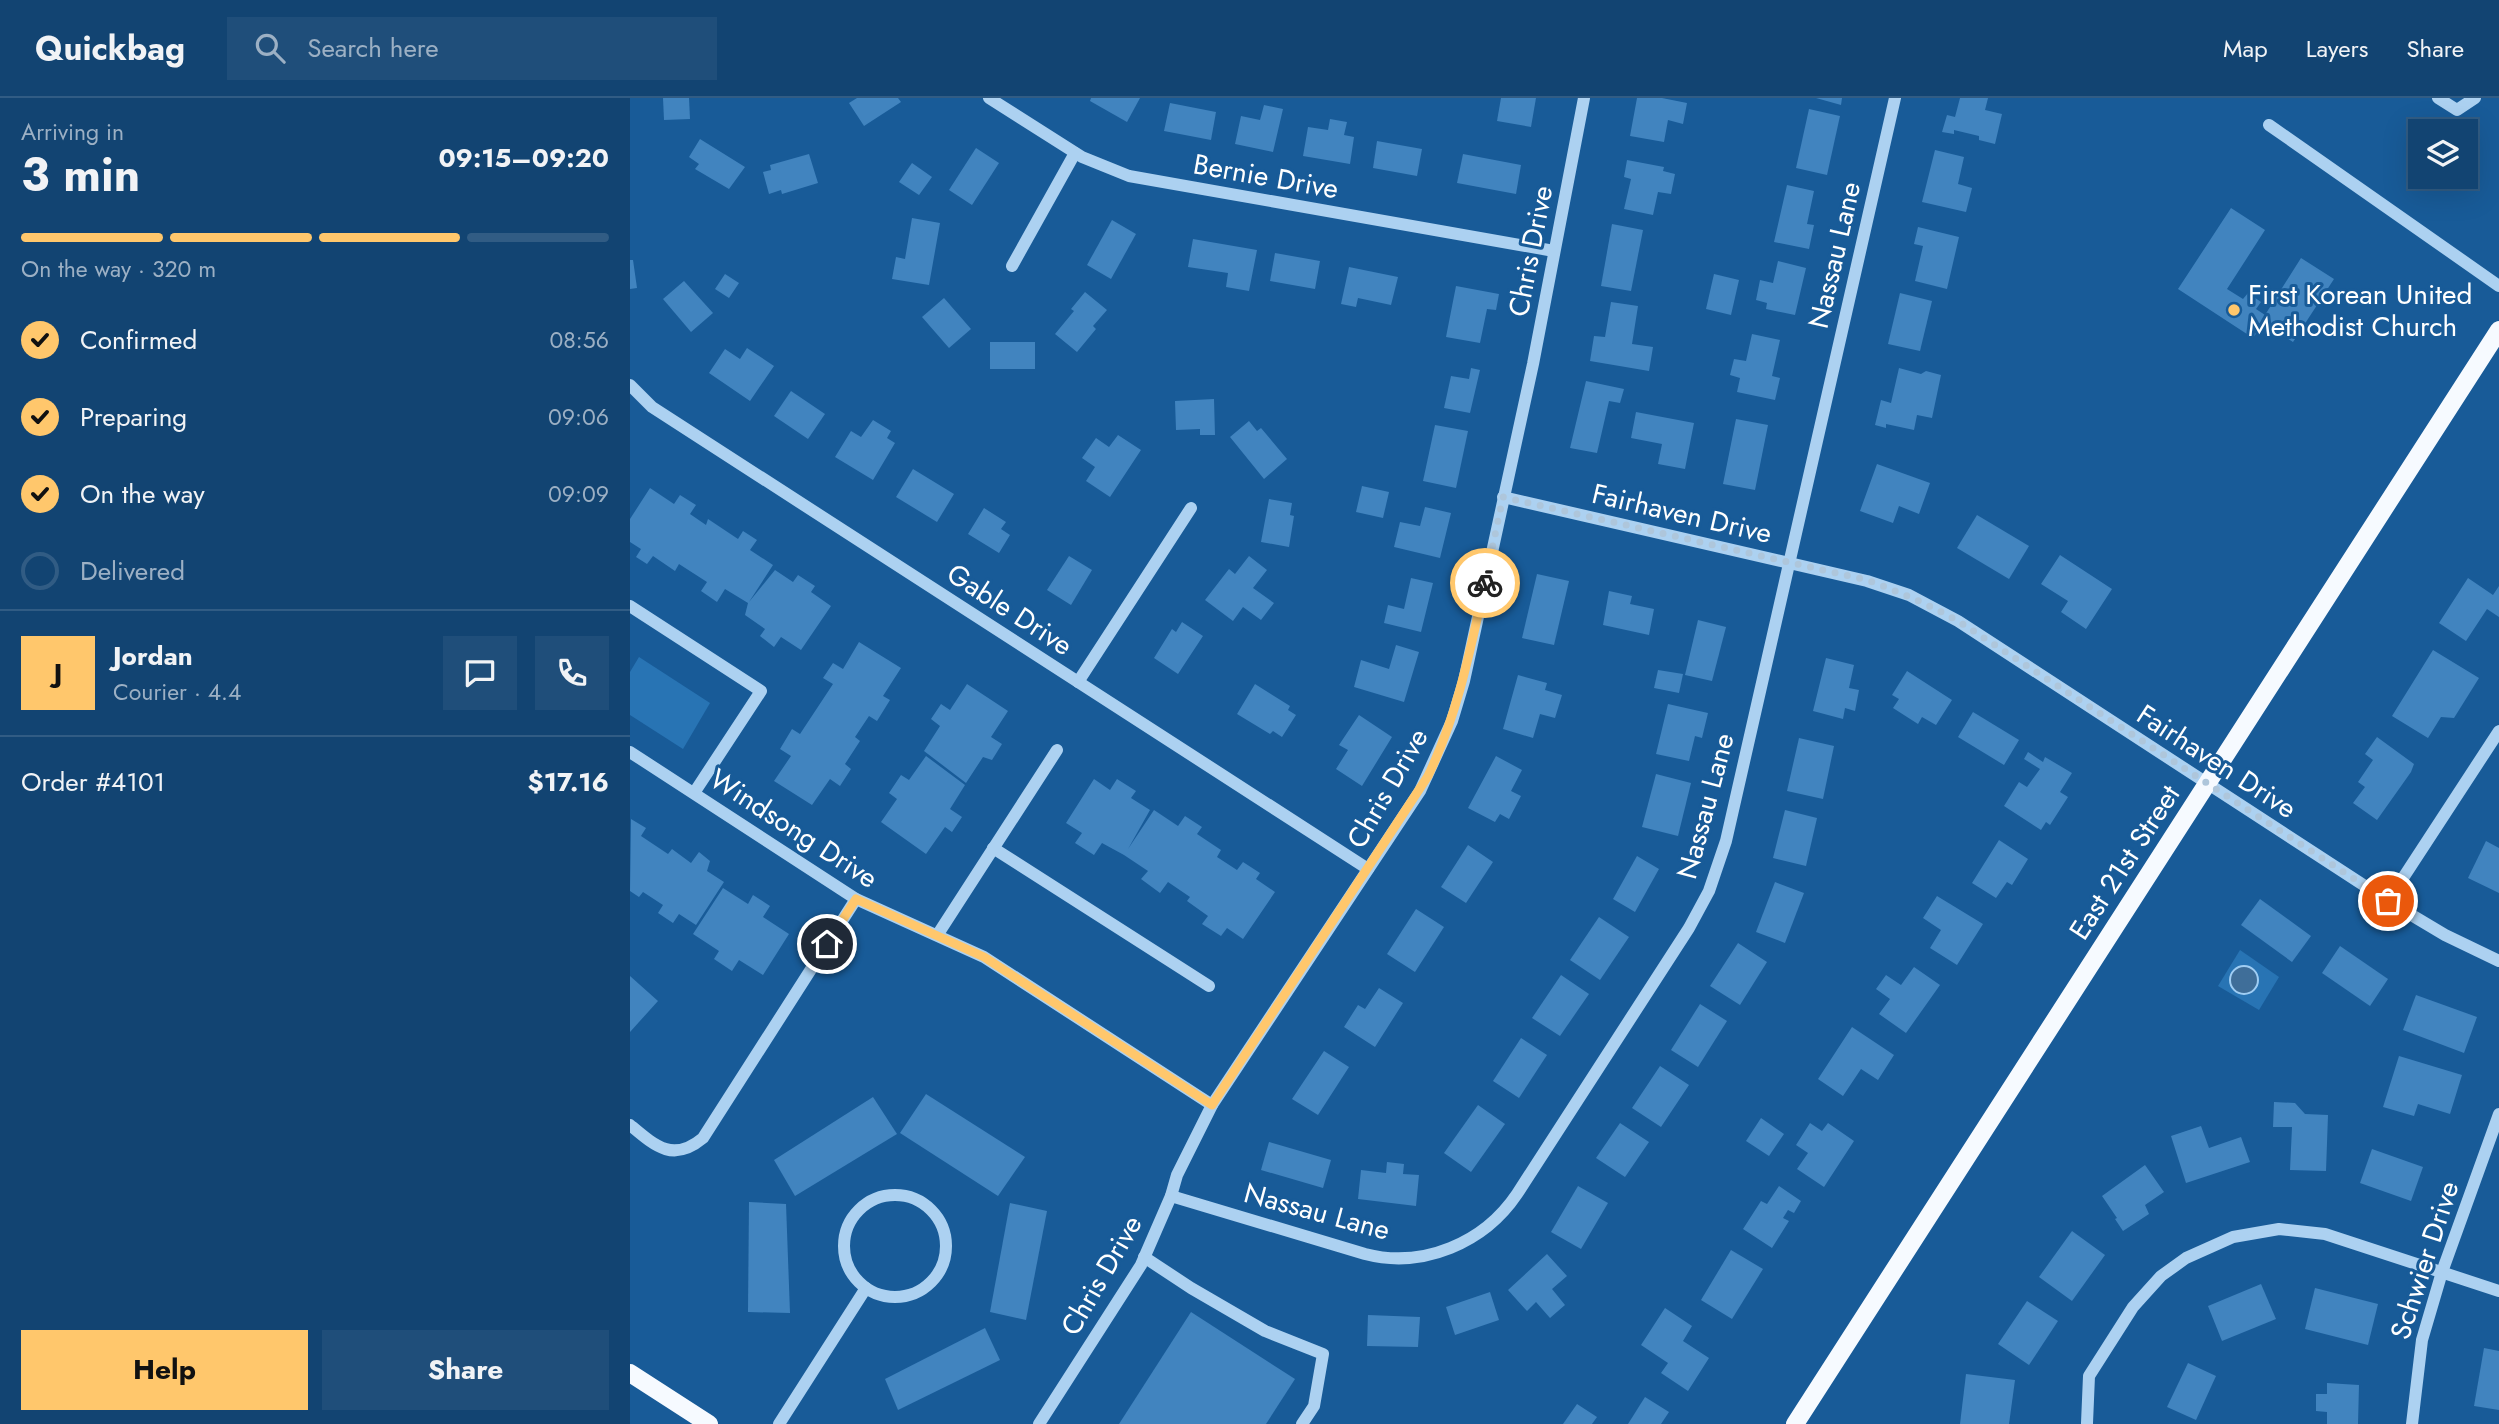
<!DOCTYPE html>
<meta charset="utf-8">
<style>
:root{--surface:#124472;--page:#1f4e7a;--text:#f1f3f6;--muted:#9cb0c4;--line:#315c84;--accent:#ffc76c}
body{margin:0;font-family:Jost,sans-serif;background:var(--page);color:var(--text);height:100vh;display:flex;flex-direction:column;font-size:26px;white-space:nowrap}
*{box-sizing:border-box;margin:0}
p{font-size:23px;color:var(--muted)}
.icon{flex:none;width:38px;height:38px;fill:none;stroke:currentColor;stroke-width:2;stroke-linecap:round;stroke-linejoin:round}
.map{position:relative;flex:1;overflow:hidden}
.sheet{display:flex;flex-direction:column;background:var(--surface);width:630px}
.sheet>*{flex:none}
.tools{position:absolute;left:1778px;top:21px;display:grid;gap:14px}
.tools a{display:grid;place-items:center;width:70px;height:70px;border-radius:0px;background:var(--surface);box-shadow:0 7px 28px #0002,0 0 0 2px var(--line);font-size:35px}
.pin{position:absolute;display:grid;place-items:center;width:60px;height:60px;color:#fff;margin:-30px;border:4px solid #fff;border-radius:50%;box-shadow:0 2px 7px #0007}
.courier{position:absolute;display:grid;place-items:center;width:70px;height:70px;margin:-35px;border:5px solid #ffc76c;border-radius:50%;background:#fff;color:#222;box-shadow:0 2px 9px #0007}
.summary em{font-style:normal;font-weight:700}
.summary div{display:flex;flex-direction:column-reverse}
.summary{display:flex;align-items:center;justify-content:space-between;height:119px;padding:0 21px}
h1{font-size:46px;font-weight:700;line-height:52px}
.bar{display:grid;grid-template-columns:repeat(4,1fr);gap:10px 7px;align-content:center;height:84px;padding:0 21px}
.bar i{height:9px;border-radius:5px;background:var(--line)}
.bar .active{background:var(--accent)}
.bar p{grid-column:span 4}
.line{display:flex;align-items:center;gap:18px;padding:0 21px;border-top:2px solid var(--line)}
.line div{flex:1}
.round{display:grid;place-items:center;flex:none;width:74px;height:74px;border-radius:0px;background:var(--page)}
ol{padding:0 21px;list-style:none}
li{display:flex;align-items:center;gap:21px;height:77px}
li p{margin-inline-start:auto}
li .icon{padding:7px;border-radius:50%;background:var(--accent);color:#111;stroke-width:4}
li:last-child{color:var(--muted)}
li i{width:38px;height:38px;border:4px solid var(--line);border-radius:50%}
.action{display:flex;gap:14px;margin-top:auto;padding:14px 21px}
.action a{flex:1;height:80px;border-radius:0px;background:var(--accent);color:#111;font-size:28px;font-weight:700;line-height:80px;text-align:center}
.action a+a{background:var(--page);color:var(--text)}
header{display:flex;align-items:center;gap:42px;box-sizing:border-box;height:98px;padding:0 35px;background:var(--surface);border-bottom:2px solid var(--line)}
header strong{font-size:33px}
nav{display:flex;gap:38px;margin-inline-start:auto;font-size:24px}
.search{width:490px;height:63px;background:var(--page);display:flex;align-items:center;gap:18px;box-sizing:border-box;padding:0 24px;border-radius:0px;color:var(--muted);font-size:26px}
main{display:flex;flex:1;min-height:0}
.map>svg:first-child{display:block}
.green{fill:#2874b4}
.water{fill:#3f6e99;stroke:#9fcdf3;stroke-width:2}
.building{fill:#4184bf}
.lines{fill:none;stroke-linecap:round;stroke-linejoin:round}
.minor{stroke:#acd1f1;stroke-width:12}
.major{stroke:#f6faff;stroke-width:18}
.done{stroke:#aec6db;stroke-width:7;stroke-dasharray:0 12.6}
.route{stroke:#ffc76c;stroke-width:9}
.poi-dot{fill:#ffc76c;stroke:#185b98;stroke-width:2.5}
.labels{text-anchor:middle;stroke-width:6;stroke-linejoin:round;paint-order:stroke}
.street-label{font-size:28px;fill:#fff;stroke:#185b98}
.poi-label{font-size:28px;fill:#fff;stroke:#185b98;text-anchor:start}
</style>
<header>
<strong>Quickbag</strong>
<div class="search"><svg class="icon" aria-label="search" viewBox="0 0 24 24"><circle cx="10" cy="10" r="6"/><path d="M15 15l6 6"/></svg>Search here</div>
<nav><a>Map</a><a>Layers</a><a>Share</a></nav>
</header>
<main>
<section class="sheet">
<div class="summary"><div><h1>3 min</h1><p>Arriving in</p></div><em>09:15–09:20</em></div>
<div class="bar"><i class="active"></i><i class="active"></i><i class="active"></i><i></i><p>On the way · 320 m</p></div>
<ol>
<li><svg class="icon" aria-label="check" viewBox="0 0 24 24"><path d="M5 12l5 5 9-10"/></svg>Confirmed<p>08:56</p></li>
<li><svg class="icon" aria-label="check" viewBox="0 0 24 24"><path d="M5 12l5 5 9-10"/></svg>Preparing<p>09:06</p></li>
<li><svg class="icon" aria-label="check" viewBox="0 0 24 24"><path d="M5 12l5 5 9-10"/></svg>On the way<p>09:09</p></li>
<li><i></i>Delivered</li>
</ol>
<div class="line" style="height:126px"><b class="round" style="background:var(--accent);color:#111">J</b><div><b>Jordan</b><p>Courier · 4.4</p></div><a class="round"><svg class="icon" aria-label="chat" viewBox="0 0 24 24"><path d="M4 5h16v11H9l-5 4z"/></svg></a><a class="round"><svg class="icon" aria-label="phone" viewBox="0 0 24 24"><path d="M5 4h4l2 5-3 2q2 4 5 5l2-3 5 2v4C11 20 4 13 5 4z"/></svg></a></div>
<div class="line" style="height:91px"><div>Order #4101</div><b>$17.16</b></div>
<div class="action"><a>Help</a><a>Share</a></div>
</section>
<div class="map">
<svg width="1869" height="1326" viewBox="0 0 1869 1326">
<rect width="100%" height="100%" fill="#185b98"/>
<g class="green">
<path d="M9 559 80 605 53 651 0 617V574Z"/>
<path d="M1610 852 1649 879 1629 912 1588 888Z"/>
</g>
<circle class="water" cx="1614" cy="882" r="14"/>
<g class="building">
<path d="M33 0H59L60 21 34 22Z"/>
<path d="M227 0H268L271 4 234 28 219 5Z"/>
<path d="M461 0H510L497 24 460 3Z"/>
<path d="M871 0H906L901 29 867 23Z"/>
<path d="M1007 0H1032L1057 5 1053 26 1038 22 1034 44 1000 38Z"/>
<path d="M1186 0H1212L1211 7Z"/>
<path d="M1330 0H1358L1355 12 1372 16 1365 46 1349 42V38L1324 32V36L1312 34 1317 17 1325 19Z"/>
<path d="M540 5 586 14 581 42 534 33Z"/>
<path d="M634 7 653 11 643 54 605 46 611 18 630 22Z"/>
<path d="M1179 11 1210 18 1197 77 1166 70Z"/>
<path d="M700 21 717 24 714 37 724 39 720 66 673 58 678 29 698 32Z"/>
<path d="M70 41 115 69 99 91 65 71 69 66 59 59Z"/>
<path d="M747 43 792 51 787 78 743 70Z"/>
<path d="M346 50 369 65 342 107 319 92Z"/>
<path d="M1305 52 1334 59 1328 86 1342 90 1336 114 1292 104Z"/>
<path d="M179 56 188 85 152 96 151 92 139 96 133 74 141 72 140 67Z"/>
<path d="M833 56 891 67 886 96 827 85Z"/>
<path d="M997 62 1034 69 1033 73 1045 76 1041 96 1028 94 1023 117 994 111 1001 81 994 79Z"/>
<path d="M282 65 302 79 289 97 269 84Z"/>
<path d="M1157 87 1184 93 1177 126 1184 127 1179 151 1144 144Z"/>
<path d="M1601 110 1635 132 1597 191 1613 201 1618 195 1631 204 1626 211 1635 217 1671 160 1704 181 1663 244 1633 225 1623 240 1548 191Z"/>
<path d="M282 120 310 125 299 187 262 181 266 159 275 161Z"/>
<path d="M482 122 506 136 481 181 457 167Z"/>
<path d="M982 126 1013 132 1001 193 971 188Z"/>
<path d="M1288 129 1329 139 1317 191 1285 183 1293 148 1284 146Z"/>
<path d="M563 141 627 152 619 193 596 189 598 175 558 169Z"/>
<path d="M645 155 690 163 685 191 640 183Z"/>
<path d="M0 162H3L7 190 0 191Z"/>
<path d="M1148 163 1176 170 1165 217 1136 211 1137 205 1126 202 1130 182 1143 185Z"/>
<path d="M719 169 768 179 761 207 728 200 726 209 711 206Z"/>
<path d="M95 176 109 185 99 200 85 191Z"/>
<path d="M1084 176 1109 182 1101 217 1076 211Z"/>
<path d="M54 183 83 215 61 234 33 201Z"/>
<path d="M826 188 869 196 866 212 857 211 850 245 816 239Z"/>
<path d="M455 194 477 212 463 228 466 231 447 254 425 236 444 213 441 211Z"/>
<path d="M1270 195 1302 203 1290 253 1258 246Z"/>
<path d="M314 200 341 231 319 250 292 219Z"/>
<path d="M981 204 1008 208 1002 246 1023 249 1019 273 960 263 964 238 975 239Z"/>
<path d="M1122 236 1150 242 1142 278 1150 280 1145 302 1107 294 1110 280 1100 277 1104 261 1116 263Z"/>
<rect x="360" y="244" width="45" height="27"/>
<path d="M117 250 144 268 120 303 79 275 95 251 110 261Z"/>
<path d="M841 270 850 272 840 315 814 310 821 278 839 281Z"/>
<path d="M1269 270 1291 276 1296 273 1311 277 1302 320 1287 317 1284 332 1256 326V330L1245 327 1251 302 1261 305Z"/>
<path d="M956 283 994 291 990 305 979 303 967 355 940 350Z"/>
<path d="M161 293 195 316 178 341 144 318Z"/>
<path d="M584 301 585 337H570V331L546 332 545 303Z"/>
<path d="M1006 314 1064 325 1055 371 1028 366 1032 346 1001 340Z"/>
<path d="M1106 321 1138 327 1125 392 1093 386Z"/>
<path d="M243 322 261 333 257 340 265 345 243 382 205 359 221 333 231 339Z"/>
<path d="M619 323 627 333 631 330 657 361 634 381 600 339Z"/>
<path d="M805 327 838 333 826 390 793 383Z"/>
<path d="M488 337 511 352 480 399 456 383 465 369 452 360 466 340 479 349Z"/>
<path d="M1247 366 1300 385 1289 416 1269 408 1263 425 1230 413Z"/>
<path d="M283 371 324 396 307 424 266 399Z"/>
<path d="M732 388 759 394 753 420 726 414Z"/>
<path d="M20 390 44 406 50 397 66 407 60 416 76 427 78 421 108 441 113 433 127 442 120 452 143 467 119 504 145 472 163 484 168 477 185 488 181 494 201 508 171 552 151 539 144 549 130 538 135 531 115 517 118 505 95 491 87 504 71 493 77 484 49 466 45 473 23 458 17 466 6 459 11 451 0 444V421Z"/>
<path d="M639 401 662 405 660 417 664 418 659 449 631 444Z"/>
<path d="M795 409 821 415 810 460 764 449 770 424 790 428Z"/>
<path d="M354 410 376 424 371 431 380 437 369 455 338 436Z"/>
<path d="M1347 417 1399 448 1379 481 1327 450Z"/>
<path d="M1430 457 1482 491 1456 531 1431 514 1438 503 1411 486Z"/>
<path d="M439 458 462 472 441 507 417 492Z"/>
<path d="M619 458 637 472 623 490 644 505 631 522 613 509 603 523 575 502 599 471 605 476Z"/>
<path d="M907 476 939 483 924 547 892 540Z"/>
<path d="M781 480 803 485 791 534 754 525 758 507 774 511Z"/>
<path d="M1838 480 1863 497 1869 488V519L1857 511 1836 543 1809 525Z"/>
<path d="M979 493 1002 498 1000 506 1024 511 1019 537 973 527Z"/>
<path d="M1068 522 1096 529 1082 583 1055 577Z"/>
<path d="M552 524 573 538 548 576 524 560 542 531 546 534Z"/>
<path d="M229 544 271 570 253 598 260 602 247 623 239 618 225 639 230 643 215 666 221 671 210 688 200 681 182 707 144 683 161 658 150 651 162 631 170 636 203 586 193 580 203 565 213 571Z"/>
<path d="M766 547 789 554 774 604 724 589 731 562 759 571Z"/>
<path d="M1803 552 1849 580 1824 620 1811 619 1798 640 1762 618Z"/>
<path d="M1196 560 1224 567 1219 590 1229 592 1225 613 1215 610 1213 621 1183 613Z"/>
<path d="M1028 572 1053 576 1049 595 1024 590Z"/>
<path d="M1277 573 1322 602 1306 627 1292 619 1288 626 1263 610 1269 601 1262 597Z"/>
<path d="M888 577 917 585 915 592 932 597 925 620 910 616 903 640 873 631Z"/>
<path d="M337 586 378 613 361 639 372 646 362 662 353 659 336 685 294 653 310 628 301 621 311 606 320 612Z"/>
<path d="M625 586 660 608 658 612 666 617 652 639 643 633 640 636 607 616Z"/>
<path d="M1038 606 1078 615 1072 640 1065 638 1059 663 1026 656Z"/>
<path d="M1343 614 1389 642 1374 667 1328 639Z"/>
<path d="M729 617 762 639 732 688 706 671 718 652 709 647Z"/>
<path d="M1747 639 1784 666 1781 674 1747 722 1723 705 1735 689 1728 684 1743 662 1735 656Z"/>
<path d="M1169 640 1204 648 1193 701 1157 693Z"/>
<path d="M1398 654 1413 664 1415 659 1442 675 1430 694 1438 699 1420 727 1416 724 1411 732 1374 708 1389 684 1397 689 1410 671 1394 661Z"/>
<path d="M296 658 335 687 320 711 332 719 322 734 315 729 296 756 251 724 267 701 259 695 271 677 279 682Z"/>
<path d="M866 658 892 672 881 693 891 698 879 721 870 716 865 724 838 710Z"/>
<path d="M1026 676 1061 685 1048 738 1012 729Z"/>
<path d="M464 681 480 692 487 681 506 693 501 700 520 712 498 751 524 712 548 728 555 718 572 729 567 736 591 752 587 759 607 772 613 764 630 775 626 781 645 794 613 841 597 830 591 838 572 826 578 818 557 803 560 799 538 784 530 795 511 781 518 773 494 757 472 745 464 757 445 745 452 735 436 725Z"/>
<path d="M1155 712 1187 720 1176 768 1143 760Z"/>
<path d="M1 721 16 730 11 738 38 756 42 751 61 765 69 754 80 763 77 773 94 784 66 827 49 816 43 825 28 815 33 807 13 794 9 799 0 793Z"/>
<path d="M1369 742 1398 761 1382 787 1377 784 1366 800 1342 785Z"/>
<path d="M1856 743 1869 750V795L1838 780Z"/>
<path d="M838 747 863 764 836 805 811 789Z"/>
<path d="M1007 758 1029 771 1005 814 983 801Z"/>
<path d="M1145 784 1174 795 1155 845 1126 834Z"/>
<path d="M93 790 118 806 123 797 140 808 133 819 159 836 133 877 109 862 102 873 84 861 89 853 63 836Z"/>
<path d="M1307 798 1353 826 1327 867 1300 850 1311 832 1293 820Z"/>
<path d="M1630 801 1681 838 1662 864 1611 827Z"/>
<path d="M786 811 814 829 785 874 757 856Z"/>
<path d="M969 819 999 839 970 882 940 862Z"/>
<path d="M1108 845 1137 864 1110 907 1080 888Z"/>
<path d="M1710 848 1758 881 1740 908 1692 875Z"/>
<path d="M1284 869 1310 887 1276 935 1249 916 1260 901 1246 891 1256 877 1271 887Z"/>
<path d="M931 877 959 896 930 938 902 920Z"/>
<path d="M0 878 28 903 0 934Z"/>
<path d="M749 890 773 905 745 949 714 929 728 907 735 911Z"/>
<path d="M1786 897 1847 919 1834 955 1773 932Z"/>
<path d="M1070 906 1097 923 1068 969 1041 952Z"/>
<path d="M1222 929 1264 957 1248 982 1231 971 1213 998 1188 981Z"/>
<path d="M891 940 917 957 889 1000 863 983Z"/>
<path d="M694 953 719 969 688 1017 662 1001Z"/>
<path d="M1769 958 1832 977 1820 1016 1788 1006 1784 1018 1753 1009Z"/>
<path d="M1030 968 1059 987 1031 1029 1002 1010Z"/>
<path d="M296 996 395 1059 368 1098 270 1035Z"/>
<path d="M243 999 267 1036 165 1098 144 1062Z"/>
<path d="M1644 1004 1665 1005 1675 1016 1698 1017 1696 1073 1660 1072 1662 1029H1643Z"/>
<path d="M848 1007 875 1026 841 1074 814 1055Z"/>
<path d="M1131 1020 1154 1036 1139 1058 1116 1043Z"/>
<path d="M990 1025 1019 1044 995 1079 966 1060Z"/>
<path d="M1180 1025 1192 1033 1198 1025 1224 1043 1194 1089 1167 1071 1178 1055 1166 1047Z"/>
<path d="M1571 1028 1579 1050 1611 1039 1620 1064 1556 1085 1541 1038Z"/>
<path d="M639 1044 701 1062 693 1090 631 1072Z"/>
<path d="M1742 1051 1793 1069 1781 1103 1730 1085Z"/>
<path d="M757 1064 774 1066 773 1076 789 1077 786 1108 728 1101 731 1072 756 1075Z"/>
<path d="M1515 1067 1534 1094 1515 1107 1519 1116 1493 1133 1485 1121 1487 1120 1472 1098Z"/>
<path d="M948 1088 978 1105 951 1151 921 1134Z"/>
<path d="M1149 1088 1171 1103 1164 1115 1158 1112 1153 1120 1159 1123 1142 1150 1113 1131 1131 1103 1137 1106Z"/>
<path d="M119 1104 156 1106 160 1215 118 1214Z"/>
<path d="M380 1105 417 1113 396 1222 360 1214Z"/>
<path d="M1442 1133 1475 1157 1442 1203 1409 1179Z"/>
<path d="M1101 1152 1133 1171 1102 1221 1071 1202Z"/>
<path d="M917 1156 937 1178 922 1191 935 1207 920 1220 906 1204 897 1213 878 1192Z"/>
<path d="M1631 1186 1646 1221 1592 1243 1578 1208Z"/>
<path d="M1685 1190 1748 1206 1738 1247 1675 1231Z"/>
<path d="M860 1194 869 1222 825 1237 816 1209Z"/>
<path d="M1397 1203 1428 1223 1399 1267 1368 1246Z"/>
<path d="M1035 1210 1062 1228 1053 1243 1079 1260 1058 1293 1031 1275 1038 1265 1011 1247Z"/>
<path d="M561 1214 665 1281 636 1326H489Z"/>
<path d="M738 1217 790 1219 788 1249 737 1248Z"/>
<path d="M355 1230 370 1262 268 1312 255 1281Z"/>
<path d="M1854 1250 1869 1253V1312L1844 1308Z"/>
<path d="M1558 1265 1586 1278 1566 1322 1537 1309Z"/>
<path d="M1336 1276 1385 1282 1379 1326H1330Z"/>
<path d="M1697 1285 1729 1287 1728 1326H1697V1314L1686 1313V1296H1697Z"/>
<path d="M1015 1299 1039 1314 1031 1326H998Z"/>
<path d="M947 1306 967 1319 962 1326H933Z"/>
</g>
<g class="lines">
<g class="minor">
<path d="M359 0 452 59 499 78 924 153"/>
<path d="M1808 0 1827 12 1845 0"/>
<path d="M1639 27 1869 188"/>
<path d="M382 168 445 55"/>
<path d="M0 287 22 309 738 771"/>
<path d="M873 399 1237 483 1279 497 1328 523 1758 803 1815 837 1869 863"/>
<path d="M0 508 131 593 64 695"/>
<path d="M448 584 561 410"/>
<path d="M0 654 226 801 354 859 582 1007"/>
<path d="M363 750 579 888"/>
<path d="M1758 803 1869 633"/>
<path d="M308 836 427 652"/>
<path d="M0 1027C25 1048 43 1065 73 1040L226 801"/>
<circle cx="265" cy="1148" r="51"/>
<path d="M541 1098 735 1156C793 1171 854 1145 887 1096L1059 830 1079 793 1096 743 1265 0"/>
<path d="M514 1159 561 1190 635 1233 693 1256 684 1308 672 1326"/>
<path d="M1457 1325 1459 1278 1503 1209 1531 1178 1556 1160 1603 1139 1649 1131 1695 1136 1869 1193"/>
<path d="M149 1326 236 1190"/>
<path d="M409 1326 511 1167 541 1098 547 1077 582 1007 790 693 822 623 834 583 903 266 954 0"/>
<path d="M1782 1326 1792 1242 1812 1174 1869 1016"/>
</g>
<g class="major">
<path d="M0 1275 79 1326"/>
<path d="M1165 1326 1869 232"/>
</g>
</g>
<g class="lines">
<path class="done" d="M855 485 873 399 1237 482C1269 494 1298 506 1328 523L1758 803"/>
<path class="route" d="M197 846 226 801 354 859 582 1007 798 678C828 615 840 553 855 485"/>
</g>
<circle class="poi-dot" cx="1604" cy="212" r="7"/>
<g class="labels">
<g class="street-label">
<text transform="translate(636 78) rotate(10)" y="10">Bernie Drive</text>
<text transform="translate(900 153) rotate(-79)" y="10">Chris Drive</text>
<text transform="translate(1204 157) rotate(-77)" y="10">Nassau Lane</text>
<text transform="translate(1052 415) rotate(13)" y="10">Fairhaven Drive</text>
<text transform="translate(380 511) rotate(33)" y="10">Gable Drive</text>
<text transform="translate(1587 663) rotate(33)" y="10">Fairhaven Drive</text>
<text transform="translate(757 690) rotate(-60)" y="10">Chris Drive</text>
<text transform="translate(1075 708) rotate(-75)" y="10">Nassau Lane</text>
<text transform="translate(164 730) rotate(33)" y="10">Windsong Drive</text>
<text transform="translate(1494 764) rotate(-57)" y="10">East 21st Street</text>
<text transform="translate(687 1113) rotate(15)" y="10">Nassau Lane</text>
<text transform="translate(1794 1162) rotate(-72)" y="10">Schwier Drive</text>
<text transform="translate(471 1177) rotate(-60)" y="10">Chris Drive</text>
</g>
<g class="poi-label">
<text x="1618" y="206">First Korean United<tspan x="1618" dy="32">Methodist Church</tspan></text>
</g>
</g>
</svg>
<div class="tools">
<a><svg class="icon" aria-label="layers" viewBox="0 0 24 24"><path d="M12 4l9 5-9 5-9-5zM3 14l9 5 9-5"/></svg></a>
</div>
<div class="pin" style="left:1758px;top:803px;background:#ea580c"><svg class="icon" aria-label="bag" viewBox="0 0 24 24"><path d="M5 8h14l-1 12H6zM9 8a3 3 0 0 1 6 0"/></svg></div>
<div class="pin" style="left:197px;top:846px;background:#1f2937"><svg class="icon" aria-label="home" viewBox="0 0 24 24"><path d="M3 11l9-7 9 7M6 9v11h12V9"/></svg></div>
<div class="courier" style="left:855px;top:485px"><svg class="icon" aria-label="bike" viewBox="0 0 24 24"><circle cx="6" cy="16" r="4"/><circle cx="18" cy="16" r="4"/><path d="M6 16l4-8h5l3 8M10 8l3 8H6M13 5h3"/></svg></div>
</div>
</main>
